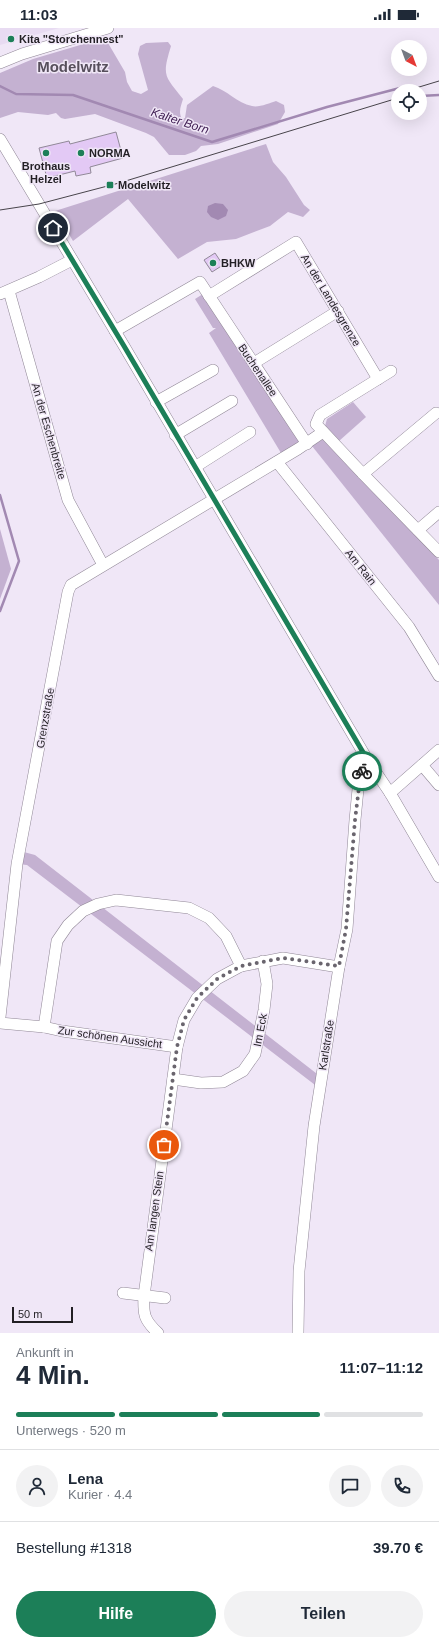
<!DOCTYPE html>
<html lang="de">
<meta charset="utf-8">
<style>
:root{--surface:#fff;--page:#f2f2f3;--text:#1f2937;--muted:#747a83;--line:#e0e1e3;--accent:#1c7f58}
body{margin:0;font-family:Helvetica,sans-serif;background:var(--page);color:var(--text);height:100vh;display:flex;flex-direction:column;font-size:15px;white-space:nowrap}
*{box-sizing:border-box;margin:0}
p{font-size:13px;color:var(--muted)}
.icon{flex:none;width:22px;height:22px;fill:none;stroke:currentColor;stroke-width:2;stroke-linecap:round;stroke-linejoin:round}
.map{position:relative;height:1305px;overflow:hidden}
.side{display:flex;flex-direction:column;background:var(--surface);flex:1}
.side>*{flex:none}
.needle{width:26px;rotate:139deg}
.buttons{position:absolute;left:391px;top:12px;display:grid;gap:8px}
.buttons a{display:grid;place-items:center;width:36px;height:36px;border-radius:50%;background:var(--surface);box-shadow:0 4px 16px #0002;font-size:20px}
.scale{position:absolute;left:12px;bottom:10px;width:61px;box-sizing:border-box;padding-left:4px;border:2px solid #221f24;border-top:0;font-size:11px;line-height:14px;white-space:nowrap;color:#221f24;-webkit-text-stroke:3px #f0e7f7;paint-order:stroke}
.pin{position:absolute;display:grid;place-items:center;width:34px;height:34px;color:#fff;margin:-17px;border:2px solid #fff;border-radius:50%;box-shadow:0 1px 4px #0007}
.courier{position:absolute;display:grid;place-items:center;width:40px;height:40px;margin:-20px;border:3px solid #1c7f58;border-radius:50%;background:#fff;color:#222;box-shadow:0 1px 5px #0007}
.summary em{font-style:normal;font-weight:800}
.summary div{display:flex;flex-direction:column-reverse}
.summary{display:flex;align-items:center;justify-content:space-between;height:68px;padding:0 16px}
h1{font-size:26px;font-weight:800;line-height:30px}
.bar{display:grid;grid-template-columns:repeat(4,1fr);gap:6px 4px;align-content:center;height:48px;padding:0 16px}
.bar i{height:5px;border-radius:3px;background:var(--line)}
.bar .selected{background:var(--accent)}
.bar p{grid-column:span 4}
.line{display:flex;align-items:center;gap:10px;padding:0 16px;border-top:1px solid var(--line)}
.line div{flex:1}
.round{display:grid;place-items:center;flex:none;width:42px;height:42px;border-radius:21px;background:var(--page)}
.action{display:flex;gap:8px;margin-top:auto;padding:8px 16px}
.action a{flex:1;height:46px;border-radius:24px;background:var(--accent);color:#fff;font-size:16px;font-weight:800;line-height:46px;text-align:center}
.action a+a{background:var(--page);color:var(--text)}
.status{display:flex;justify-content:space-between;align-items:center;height:28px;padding:0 20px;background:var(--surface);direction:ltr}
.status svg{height:11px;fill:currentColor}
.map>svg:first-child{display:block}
.built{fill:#e8dbf2}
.green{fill:#c4b1d1}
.water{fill:#a289b2}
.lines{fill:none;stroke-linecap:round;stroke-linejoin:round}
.stream{stroke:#a289b2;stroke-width:2.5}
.building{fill:#e3c9f5;stroke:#918998}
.minor-casing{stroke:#908796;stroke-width:12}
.minor{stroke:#fff;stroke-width:11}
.tram{stroke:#48444b;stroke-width:1}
.done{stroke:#6a656e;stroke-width:4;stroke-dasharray:0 7.2}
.route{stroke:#1c7f58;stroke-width:5}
.poi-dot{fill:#1c7f58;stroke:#f0e7f7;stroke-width:1.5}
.labels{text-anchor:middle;stroke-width:3;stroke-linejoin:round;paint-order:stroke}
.poi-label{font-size:11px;font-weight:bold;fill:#221f24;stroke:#f0e7f7;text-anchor:start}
.street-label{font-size:11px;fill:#221f24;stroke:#f0e7f7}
.water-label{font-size:12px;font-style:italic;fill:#442357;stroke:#f0e7f7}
.district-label{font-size:15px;font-weight:bold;fill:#574f5c;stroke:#f0e7f7}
</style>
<div class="status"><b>11:03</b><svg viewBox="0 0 49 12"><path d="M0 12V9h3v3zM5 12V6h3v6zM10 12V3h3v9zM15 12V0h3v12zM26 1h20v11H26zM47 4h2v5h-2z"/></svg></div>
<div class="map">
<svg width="439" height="1305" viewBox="0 0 439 1305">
<rect width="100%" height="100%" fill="#f0e7f7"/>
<path class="built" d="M0 0H59L0 17Z"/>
<g class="green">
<path d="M97 12 108 15 125 44 127 54 132 63 141 66 148 62 138 26 140 18 146 15 168 14 171 18C162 48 164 47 183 71 181 78 178 84 182 91L185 90 187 77 213 58C227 62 237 75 252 78 258 80 270 75 276 73L284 77 285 84 278 96 218 116 201 118 196 123 185 127H169L154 109 146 105 95 86 65 91 61 90 56 85 48 87 18 84 0 90V45L33 31Z"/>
<path d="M266 116 273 134 286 149 304 177 310 182 303 189 288 184 270 198 236 211 207 214 178 231 128 171 73 213 55 183Z"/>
<path d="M203 266 300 414 281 425 209 305 216 300H213L195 271Z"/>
<path d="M353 374 366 389 339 413 325 398 327 391Z"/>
<path d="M323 411 327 412 439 532V577L312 418Z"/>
<path d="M0 501 11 541 0 571Z"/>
<path d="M20 823 35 827 321 1049 319 1060 27 837 17 836Z"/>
</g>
<path class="water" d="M215 175 223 176 228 182 226 188 218 192 211 189 207 184 208 178Z"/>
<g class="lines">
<g class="stream">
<path d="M0 58 16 66 73 67 212 114 327 79 400 60"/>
<path d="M420 68 439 67"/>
<path d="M0 467 19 533 0 583"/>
</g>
</g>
<g class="building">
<path d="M116 104 123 130 90 139 91 145 76 148 75 143 47 150 39 120 69 113 70 116Z"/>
<path d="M215 225 223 237 212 244 204 232Z"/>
</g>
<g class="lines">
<g class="minor-casing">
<g id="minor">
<path d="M0 35 22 26 108 0"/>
<path d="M0 111 124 318 367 731 390 765 439 849"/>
<path d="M9 263 68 472 103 537"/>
<path d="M0 266 39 249 72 232"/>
<path d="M209 268 296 214 378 351"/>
<path d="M115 303 200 254 307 416"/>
<path d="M254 335 338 283"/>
<path d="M391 343 320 387 316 396 363 446 439 524"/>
<path d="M156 374 213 342"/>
<path d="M175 407 232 373"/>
<path d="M277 434 409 599 439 648"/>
<path d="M195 439 250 404"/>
<path d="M363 446 436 385"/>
<path d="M418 502 439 484"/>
<path d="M422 737 439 757"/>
<path d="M390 765 439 722"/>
<path d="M0 989 17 836 68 564 71 557 298 421 323 404"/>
<path d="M0 995 44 999 62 1003 177 1019"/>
<path d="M44 999 57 913 68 897 83 883 98 876 116 872 189 880 209 890 226 908 241 938"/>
<path d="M173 1051 201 1055 223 1054 243 1043 255 1026 264 982 267 956 263 933"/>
<path d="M123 1265 165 1270"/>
<path d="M158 1305C144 1292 143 1286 144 1268L177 1019 184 992 197 970 217 951 241 938 283 930 339 939"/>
<path d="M298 1305 299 1243 314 1098 339 939 347 901 355 792 359 751 367 731"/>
</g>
</g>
<use href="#minor" class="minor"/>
<g class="tram">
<path d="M406 63 439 53"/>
<path d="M0 182 39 176 119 155 398 70"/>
</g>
</g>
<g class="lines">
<path class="done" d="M164 1117 177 1019 184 992 197 970 217 951 241 938 283 930 339 938 346 901 355 792 360 751 362 743"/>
<path class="route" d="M53 200 124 318 367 731 362 743"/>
</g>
<g class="poi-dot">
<circle cx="11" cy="11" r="4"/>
<circle cx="46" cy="125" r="4"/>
<circle cx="81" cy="125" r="4"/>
<rect x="106" y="153" width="8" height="8" rx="2"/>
<circle cx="213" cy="235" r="4"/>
</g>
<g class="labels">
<g class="poi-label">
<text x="19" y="15">Kita "Storchennest"</text>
<text x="89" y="129">NORMA</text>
<text x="46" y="142" text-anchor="middle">Brothaus<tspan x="46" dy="13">Helzel</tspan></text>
<text x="118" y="161">Modelwitz</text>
<text x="221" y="239">BHKW</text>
</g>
<g class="street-label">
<text transform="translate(331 272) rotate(59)" y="4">An der Landesgrenze</text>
<text transform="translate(258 342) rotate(56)" y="4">Buchenallee</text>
<text transform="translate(49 403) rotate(74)" y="4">An der Eschenbreite</text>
<text transform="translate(361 539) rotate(51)" y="4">Am Rain</text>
<text transform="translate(45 690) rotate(-80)" y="4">Grenzstraße</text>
<text transform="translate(260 1002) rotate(-79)" y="4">Im Eck</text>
<text transform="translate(110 1009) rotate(8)" y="4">Zur schönen Aussicht</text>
<text transform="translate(326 1017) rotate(-81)" y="4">Karlstraße</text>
<text transform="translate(154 1183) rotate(-82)" y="4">Am langen Stein</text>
</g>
<g class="water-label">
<text transform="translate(180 93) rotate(18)" y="4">Kalter Born</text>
</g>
<g class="district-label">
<text x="73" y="44">Modelwitz</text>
</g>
</g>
</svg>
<div class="buttons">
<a><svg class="needle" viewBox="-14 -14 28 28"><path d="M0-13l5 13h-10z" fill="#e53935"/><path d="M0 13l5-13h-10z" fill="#747a83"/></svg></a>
<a><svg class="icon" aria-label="locate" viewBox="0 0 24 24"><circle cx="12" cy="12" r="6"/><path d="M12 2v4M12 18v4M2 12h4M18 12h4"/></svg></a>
</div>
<div class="scale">50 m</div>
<div class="pin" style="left:164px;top:1117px;background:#ea580c"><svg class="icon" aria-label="bag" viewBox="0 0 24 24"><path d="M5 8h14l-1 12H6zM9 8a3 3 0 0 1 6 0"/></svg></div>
<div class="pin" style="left:53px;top:200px;background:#1f2937"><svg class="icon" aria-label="home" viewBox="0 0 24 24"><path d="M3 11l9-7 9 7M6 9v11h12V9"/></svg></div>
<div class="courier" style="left:362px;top:743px"><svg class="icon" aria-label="bike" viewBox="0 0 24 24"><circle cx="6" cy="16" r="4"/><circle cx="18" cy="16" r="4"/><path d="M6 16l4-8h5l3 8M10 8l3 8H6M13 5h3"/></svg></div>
</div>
<section class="side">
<div class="summary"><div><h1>4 Min.</h1><p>Ankunft in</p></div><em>11:07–11:12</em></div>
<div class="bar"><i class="selected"></i><i class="selected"></i><i class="selected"></i><i></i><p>Unterwegs · 520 m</p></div>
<div class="line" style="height:72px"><a class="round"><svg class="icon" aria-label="person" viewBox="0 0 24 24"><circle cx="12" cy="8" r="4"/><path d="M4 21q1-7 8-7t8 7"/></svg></a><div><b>Lena</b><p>Kurier · 4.4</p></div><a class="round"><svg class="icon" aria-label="chat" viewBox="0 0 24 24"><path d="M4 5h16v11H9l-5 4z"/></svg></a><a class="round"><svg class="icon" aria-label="phone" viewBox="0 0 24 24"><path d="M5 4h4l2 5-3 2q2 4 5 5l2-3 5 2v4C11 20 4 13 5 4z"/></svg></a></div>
<div class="line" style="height:52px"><div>Bestellung #1318</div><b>39.70 €</b></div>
<div class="action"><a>Hilfe</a><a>Teilen</a></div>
</section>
